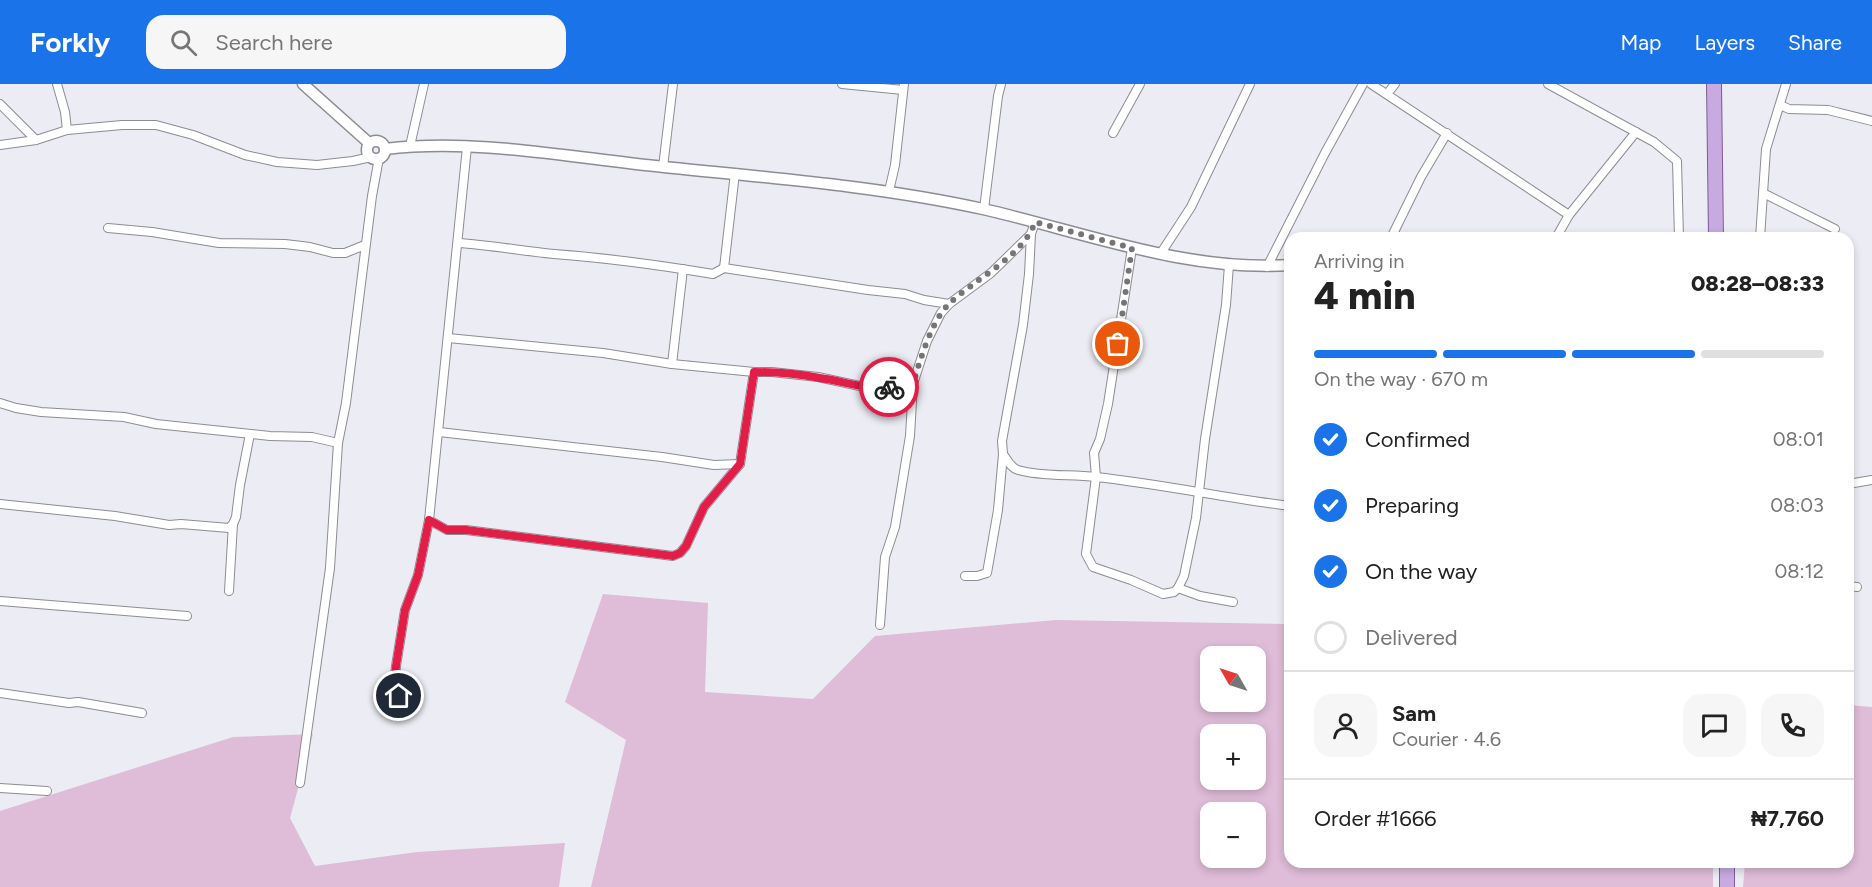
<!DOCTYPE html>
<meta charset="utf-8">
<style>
:root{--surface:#fff;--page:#f6f6f6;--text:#222;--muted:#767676;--line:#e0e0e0;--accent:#1a73e8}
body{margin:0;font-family:Figtree,sans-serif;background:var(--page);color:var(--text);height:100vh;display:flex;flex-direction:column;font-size:22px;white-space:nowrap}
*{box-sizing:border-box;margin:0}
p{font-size:20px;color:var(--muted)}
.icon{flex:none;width:33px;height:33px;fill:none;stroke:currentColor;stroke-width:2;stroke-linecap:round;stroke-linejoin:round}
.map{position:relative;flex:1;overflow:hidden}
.side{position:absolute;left:1284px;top:148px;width:570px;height:636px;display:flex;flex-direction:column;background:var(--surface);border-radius:18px;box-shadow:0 3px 9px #0003}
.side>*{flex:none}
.needle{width:39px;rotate:309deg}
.controls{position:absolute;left:1200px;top:562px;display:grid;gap:12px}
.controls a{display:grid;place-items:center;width:66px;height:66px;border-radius:12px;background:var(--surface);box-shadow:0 3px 9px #0003;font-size:30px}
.pin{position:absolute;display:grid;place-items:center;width:51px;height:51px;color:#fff;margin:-26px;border:3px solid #fff;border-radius:50%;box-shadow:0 2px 6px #0007}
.courier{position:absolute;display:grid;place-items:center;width:60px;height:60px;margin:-30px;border:4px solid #e11d48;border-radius:50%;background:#fff;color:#222;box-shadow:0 2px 8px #0007}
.overview em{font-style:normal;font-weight:800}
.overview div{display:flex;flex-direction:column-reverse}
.overview{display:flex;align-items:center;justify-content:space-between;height:102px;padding:0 30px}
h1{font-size:39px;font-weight:800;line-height:45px}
.bar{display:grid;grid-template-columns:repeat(4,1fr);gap:9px 6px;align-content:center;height:72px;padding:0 30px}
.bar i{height:8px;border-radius:4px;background:var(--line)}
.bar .active{background:var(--accent)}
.bar p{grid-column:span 4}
.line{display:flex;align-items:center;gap:15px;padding:0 30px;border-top:2px solid var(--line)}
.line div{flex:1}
.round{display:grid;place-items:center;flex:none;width:63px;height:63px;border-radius:18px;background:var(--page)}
ol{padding:0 30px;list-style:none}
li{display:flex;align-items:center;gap:18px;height:66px}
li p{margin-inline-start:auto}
li .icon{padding:6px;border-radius:50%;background:var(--accent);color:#fff;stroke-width:4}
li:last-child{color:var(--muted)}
li i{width:33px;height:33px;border:3px solid var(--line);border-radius:50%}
header{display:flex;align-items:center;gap:36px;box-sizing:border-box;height:84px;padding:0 30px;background:var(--accent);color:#fff}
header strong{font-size:28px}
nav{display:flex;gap:33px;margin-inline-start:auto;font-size:21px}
.search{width:420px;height:54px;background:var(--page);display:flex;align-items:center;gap:15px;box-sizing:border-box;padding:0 21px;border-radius:18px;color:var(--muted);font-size:22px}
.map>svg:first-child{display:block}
.green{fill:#dfbcd8;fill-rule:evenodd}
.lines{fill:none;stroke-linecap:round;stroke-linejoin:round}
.minor-casing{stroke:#8c8c93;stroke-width:10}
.tertiary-casing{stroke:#8c8c93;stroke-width:13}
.primary-casing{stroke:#7d5c97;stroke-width:16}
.minor{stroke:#fff;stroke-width:8}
.tertiary{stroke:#fff;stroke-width:10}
.primary{stroke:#c8aae0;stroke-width:14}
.done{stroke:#747479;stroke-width:6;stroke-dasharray:0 10.8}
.route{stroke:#e11d48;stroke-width:8}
</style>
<header>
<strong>Forkly</strong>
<div class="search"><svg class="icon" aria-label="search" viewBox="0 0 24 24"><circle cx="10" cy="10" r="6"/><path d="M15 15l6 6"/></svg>Search here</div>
<nav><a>Map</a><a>Layers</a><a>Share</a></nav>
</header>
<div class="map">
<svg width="1872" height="803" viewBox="0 0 1872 803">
<rect width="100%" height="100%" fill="#ececf4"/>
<g class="green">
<path d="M603 510 708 519 705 608 813 615 875 552 1056 536 1290 540V778L1713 779V803H591L626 656 565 618ZM1210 573H1256V618H1210ZM1210 651H1256V696H1210ZM1210 729H1256V774H1210Z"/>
<path d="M1848 621 1872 623V803H1743L1745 779 1848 778Z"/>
<path d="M313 650 290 734 315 782 417 768 565 759 559 803H0V727L233 653Z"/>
</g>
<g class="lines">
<g class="minor-casing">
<g id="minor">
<path d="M57 0 65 28 67 46"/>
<path d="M842 0 903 6"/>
<path d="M1371 0 1569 131"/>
<path d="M1548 0 1654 58 1677 77 1679 154"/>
<path d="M1387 10 1395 0"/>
<path d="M0 20 36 56"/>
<path d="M1780 21 1789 25 1828 26 1872 37"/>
<path d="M1113 49 1140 0"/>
<path d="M0 61 36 56 67 46 122 41H156L193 51 245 71 277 78 317 81 353 77 371 73"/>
<path d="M410 62 424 0"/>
<path d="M467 63 429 436 447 446H466L673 472 680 469 686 462 704 423 740 380 754 288"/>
<path d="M663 83 673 0"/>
<path d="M889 107 895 81 904 0"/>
<path d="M1763 109 1835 145"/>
<path d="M984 125 998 12 1001 0"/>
<path d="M108 144 152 148 219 159 285 160 310 163 333 169H345L365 161"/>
<path d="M1391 154 1421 93 1447 49"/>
<path d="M1556 154 1569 131 1636 48"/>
<path d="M1760 154 1766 65 1786 0"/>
<path d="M458 159C490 161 522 167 554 170 608 174 659 181 713 190L724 184 868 206 905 210 924 216 949 220"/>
<path d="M1132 164 1108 320 1100 355 1094 369 1096 393 1086 470 1093 483 1131 496 1163 510 1174 508 1178 504 1184 492 1196 434 1205 355 1226 221 1229 181"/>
<path d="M1161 169 1191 123 1250 0"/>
<path d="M1267 183 1325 69 1363 0"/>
<path d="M724 184 735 89"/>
<path d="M448 254 603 269 672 280 754 288H772L818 293 869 304 913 300"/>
<path d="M672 280 683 185"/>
<path d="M0 319 16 324 41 328 124 333 156 340 270 352 312 353 338 359 346 319 372 112 379 74"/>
<path d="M439 348 662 373 714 381 740 380"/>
<path d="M1003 370C1008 377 1011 384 1018 386 1043 393 1070 390 1096 393 1161 400 1225 414 1290 422"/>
<path d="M1848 400 1872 396"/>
<path d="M0 420 115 432 169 441 181 440 229 444 233 440 236 433 240 401 250 350"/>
<path d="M965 492H977L987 489 998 426 1003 370 1002 357 1023 241 1029 190 1031 150 1035 138"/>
<path d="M1848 502 1857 503"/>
<path d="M1178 504 1200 512 1233 518"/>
<path d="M229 507 233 440"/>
<path d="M0 517 187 532"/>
<path d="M880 541 885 473 895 443 910 352 913 300 927 257 941 229 949 220 991 189 1031 150"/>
<path d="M0 609 69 619 78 618 142 629"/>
<path d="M417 613 399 612 394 607 396 582 405 526 418 491 429 436"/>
<path d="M300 699 330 484 338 359"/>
<path d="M0 704 47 707"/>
</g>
</g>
<g class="tertiary-casing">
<g id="tertiary">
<path d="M303 0 369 59"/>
<circle cx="376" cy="66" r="9"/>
<path d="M385 65C478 54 572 74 664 83 771 94 878 102 983 125 1084 148 1185 188 1290 181"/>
</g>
</g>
<g class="primary-casing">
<g id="primary">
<path d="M1714 0 1716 154"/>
<path d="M1727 803V778"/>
</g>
</g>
<use href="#minor" class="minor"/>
<use href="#tertiary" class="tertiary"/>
<use href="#primary" class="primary"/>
</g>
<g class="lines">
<path class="done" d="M889 303 913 300C920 277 931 237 949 220 973 196 1024 172 1035 138L1132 164 1118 260"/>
<path class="route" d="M399 612 394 607 396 582 405 526 418 491 429 436 447 446H466L673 472 680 469 686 462 704 423 740 380 754 288C776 288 798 290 820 294 843 297 866 306 889 303"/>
</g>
</svg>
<div class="controls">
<a><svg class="needle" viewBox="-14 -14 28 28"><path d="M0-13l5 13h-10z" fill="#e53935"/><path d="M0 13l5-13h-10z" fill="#767676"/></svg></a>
<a>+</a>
<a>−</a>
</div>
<div class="pin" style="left:1118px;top:260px;background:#ea580c"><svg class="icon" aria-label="bag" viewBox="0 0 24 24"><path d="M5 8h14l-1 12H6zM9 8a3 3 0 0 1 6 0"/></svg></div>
<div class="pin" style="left:399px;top:612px;background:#1f2937"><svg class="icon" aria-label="home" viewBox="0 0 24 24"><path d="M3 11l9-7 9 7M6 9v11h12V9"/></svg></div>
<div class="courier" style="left:889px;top:303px"><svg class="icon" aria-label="bike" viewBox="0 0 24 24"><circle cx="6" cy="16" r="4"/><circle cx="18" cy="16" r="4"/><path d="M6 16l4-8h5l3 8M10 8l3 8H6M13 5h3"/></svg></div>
<section class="side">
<div class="overview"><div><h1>4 min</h1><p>Arriving in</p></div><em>08:28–08:33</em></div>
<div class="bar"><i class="active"></i><i class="active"></i><i class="active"></i><i></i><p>On the way · 670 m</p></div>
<ol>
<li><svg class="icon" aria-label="check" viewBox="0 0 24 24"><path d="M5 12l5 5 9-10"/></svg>Confirmed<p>08:01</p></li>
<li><svg class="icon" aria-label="check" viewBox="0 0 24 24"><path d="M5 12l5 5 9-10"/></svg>Preparing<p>08:03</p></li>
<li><svg class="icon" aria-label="check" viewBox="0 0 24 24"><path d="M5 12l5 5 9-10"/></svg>On the way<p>08:12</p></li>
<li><i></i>Delivered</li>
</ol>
<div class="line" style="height:108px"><a class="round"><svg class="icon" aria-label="person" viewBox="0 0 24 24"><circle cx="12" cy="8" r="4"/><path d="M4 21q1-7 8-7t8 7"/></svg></a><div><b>Sam</b><p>Courier · 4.6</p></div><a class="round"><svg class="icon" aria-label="chat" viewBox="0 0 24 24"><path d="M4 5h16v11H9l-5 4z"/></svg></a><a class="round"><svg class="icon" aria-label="phone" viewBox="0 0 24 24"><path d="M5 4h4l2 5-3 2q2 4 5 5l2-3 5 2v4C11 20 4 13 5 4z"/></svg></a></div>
<div class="line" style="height:78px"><div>Order #1666</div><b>₦7,760</b></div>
</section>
</div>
